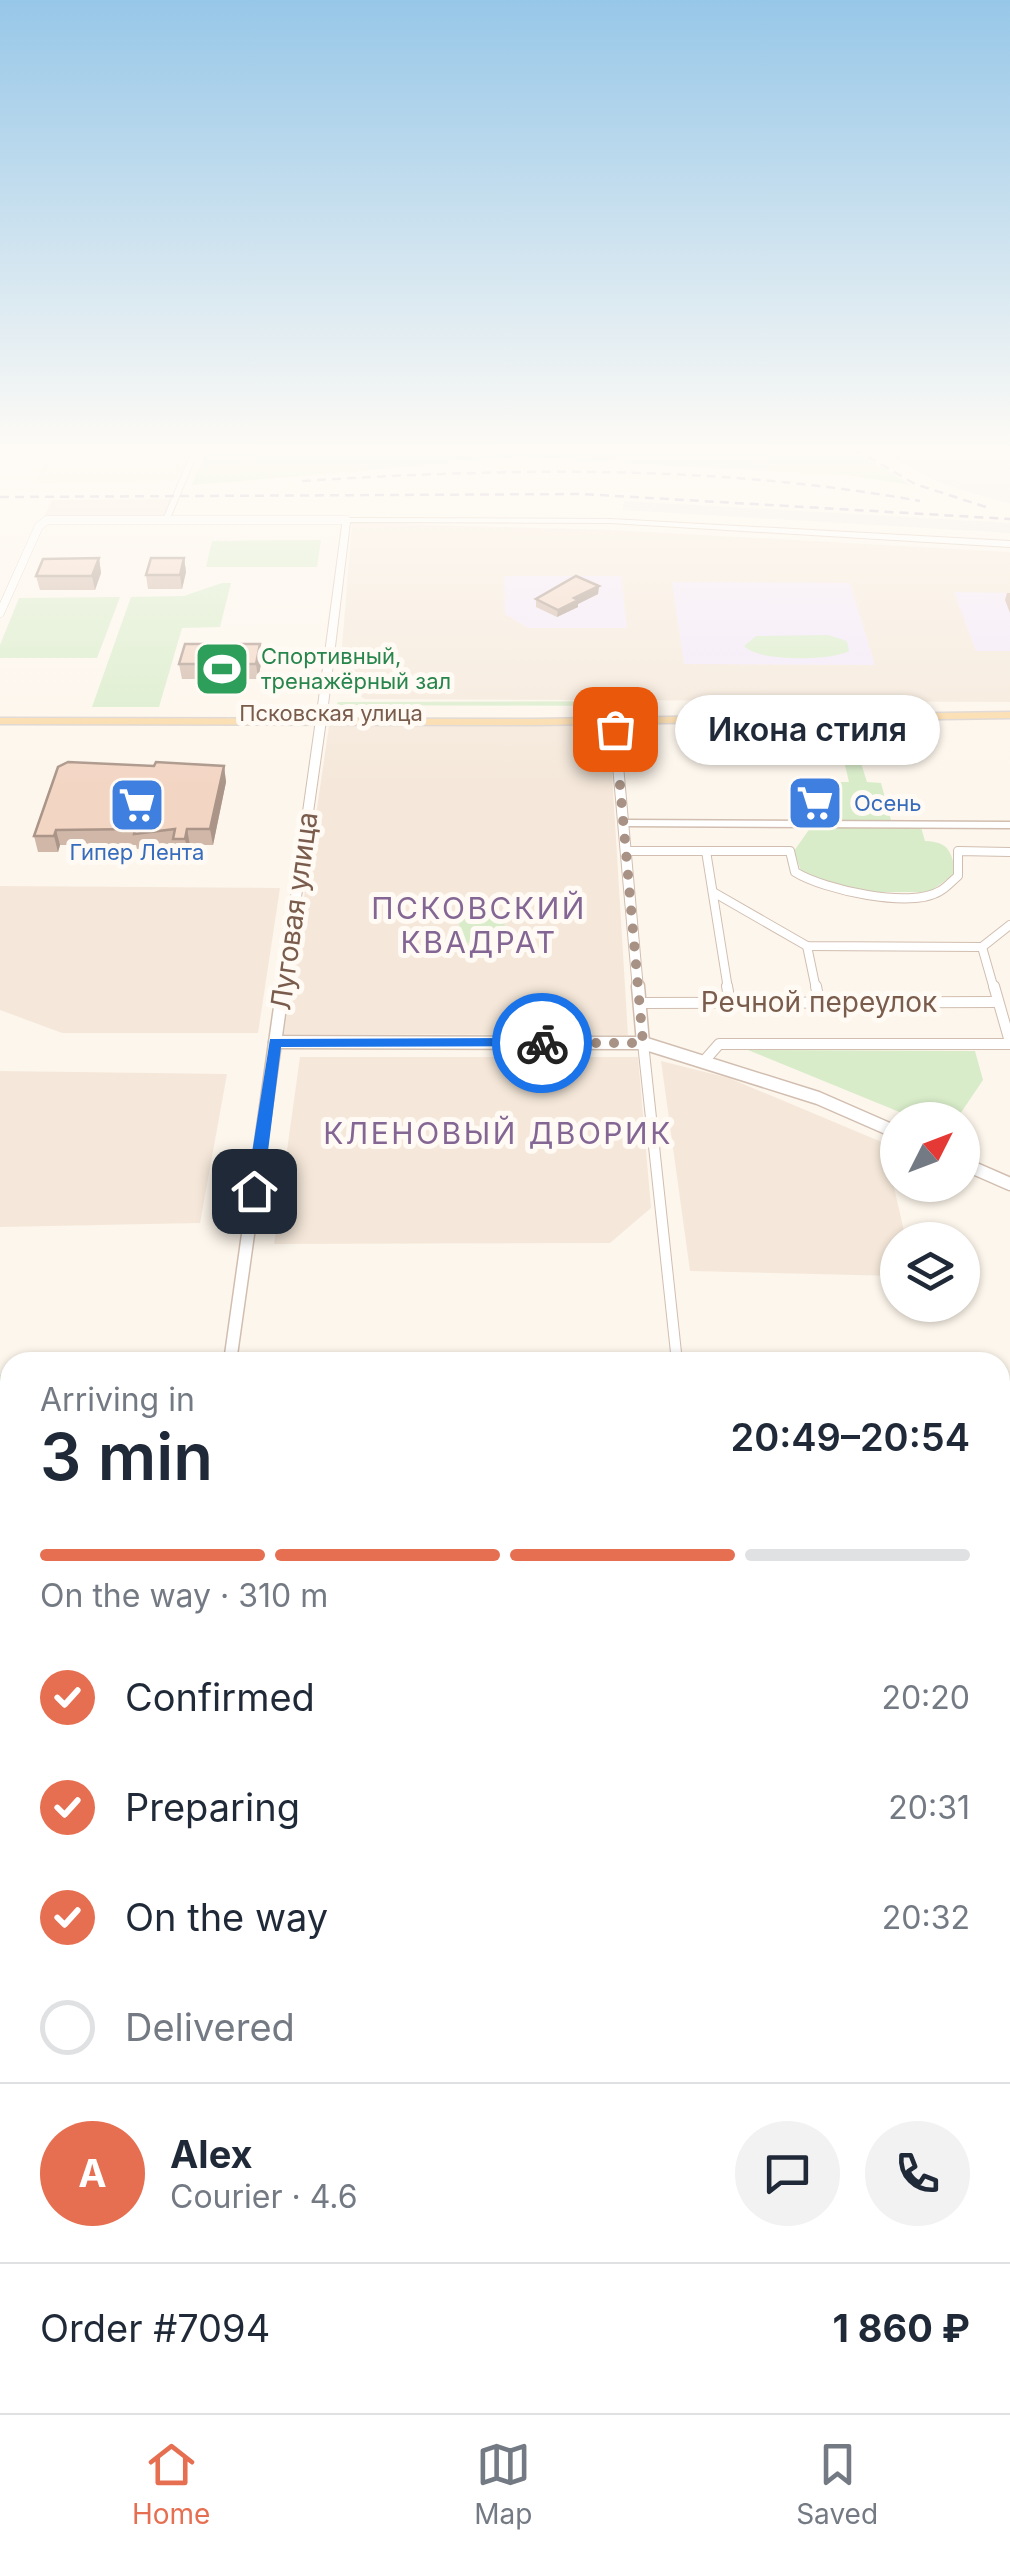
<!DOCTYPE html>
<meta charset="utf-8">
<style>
:root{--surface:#fff;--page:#f2f2f3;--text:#1f2937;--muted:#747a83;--line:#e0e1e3;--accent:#e76f51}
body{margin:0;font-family:Inter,sans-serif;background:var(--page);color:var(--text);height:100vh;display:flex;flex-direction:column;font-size:38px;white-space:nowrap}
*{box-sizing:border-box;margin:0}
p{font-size:32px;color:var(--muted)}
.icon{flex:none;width:55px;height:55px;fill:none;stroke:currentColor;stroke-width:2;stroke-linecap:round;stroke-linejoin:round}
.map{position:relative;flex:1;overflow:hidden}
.details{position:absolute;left:0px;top:1352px;width:1010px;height:1062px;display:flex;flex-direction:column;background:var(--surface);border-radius:30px 30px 0 0;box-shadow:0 2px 8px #0004}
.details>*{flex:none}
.needle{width:65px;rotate:48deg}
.controls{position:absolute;left:880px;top:1102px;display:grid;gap:20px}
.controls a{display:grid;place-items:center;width:100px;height:100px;border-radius:50%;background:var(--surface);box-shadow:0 2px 8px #0004;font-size:50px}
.pin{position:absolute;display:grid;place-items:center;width:85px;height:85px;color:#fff;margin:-42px;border-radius:20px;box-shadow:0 5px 15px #0006}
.courier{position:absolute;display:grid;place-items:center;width:100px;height:100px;margin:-50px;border:8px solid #1a73e8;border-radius:50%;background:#fff;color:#222;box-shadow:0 2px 12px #0007}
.bubble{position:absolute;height:70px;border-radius:35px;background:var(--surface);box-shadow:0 2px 8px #0004;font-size:32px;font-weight:600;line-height:70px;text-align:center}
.headline em{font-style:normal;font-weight:600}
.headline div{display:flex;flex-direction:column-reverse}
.headline{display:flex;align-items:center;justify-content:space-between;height:170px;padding:0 40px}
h1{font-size:65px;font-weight:600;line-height:75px}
.bar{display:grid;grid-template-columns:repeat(4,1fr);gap:15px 10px;align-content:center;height:120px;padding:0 40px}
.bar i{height:12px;border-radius:8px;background:var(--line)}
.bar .selected{background:var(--accent)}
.bar p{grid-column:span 4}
.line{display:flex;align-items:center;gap:25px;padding:0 40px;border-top:2px solid var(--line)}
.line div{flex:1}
.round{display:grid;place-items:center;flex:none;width:105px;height:105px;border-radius:52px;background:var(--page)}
ol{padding:0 40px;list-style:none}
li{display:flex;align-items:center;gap:30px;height:110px}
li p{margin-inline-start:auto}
li .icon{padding:10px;border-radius:50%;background:var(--accent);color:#fff;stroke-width:4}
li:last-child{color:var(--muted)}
li i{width:55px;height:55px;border:5px solid var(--line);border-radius:50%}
.menu{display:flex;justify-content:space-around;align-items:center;height:140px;border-top:2px solid var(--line);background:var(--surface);font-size:28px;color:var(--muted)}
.menu a{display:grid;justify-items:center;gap:5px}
.menu .selected{color:var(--accent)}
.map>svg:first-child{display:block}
.residential{fill:#f5e8da}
.industrial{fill:#efe9e4}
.education{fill:#f3e8fa}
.green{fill:#d8ecc9}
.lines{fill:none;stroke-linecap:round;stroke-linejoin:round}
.pedestrian-casing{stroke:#d1beb0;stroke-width:9}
.minor-far3-casing{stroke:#d1beb0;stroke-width:8}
.minor-far2-casing{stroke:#d1beb0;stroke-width:10}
.minor-far1-casing{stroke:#d1beb0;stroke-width:12}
.minor-casing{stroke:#d1beb0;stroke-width:18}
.tertiary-far3-casing{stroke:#d1beb0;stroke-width:9}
.tertiary-far2-casing{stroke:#d1beb0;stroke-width:12}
.tertiary-far1-casing{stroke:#d1beb0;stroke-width:15}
.tertiary-casing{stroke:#d1beb0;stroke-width:21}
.secondary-casing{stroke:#d6c0b0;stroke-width:2}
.primary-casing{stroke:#dad1cd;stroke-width:3}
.pedestrian{stroke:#fff;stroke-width:6}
.minor-far3{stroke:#fff;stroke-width:6}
.minor-far2{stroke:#fff;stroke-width:8}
.minor-far1{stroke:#fff;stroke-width:10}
.minor{stroke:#fff;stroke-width:15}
.tertiary-far3{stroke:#fff;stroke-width:8}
.tertiary-far2{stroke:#fff;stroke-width:10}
.tertiary-far1{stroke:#fff;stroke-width:12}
.tertiary{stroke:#fff;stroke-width:19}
.secondary{fill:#fff;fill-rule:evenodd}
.primary{fill:#fbd9a5;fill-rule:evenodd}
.rail{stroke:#b9a8c9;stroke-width:2.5;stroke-dasharray:9 6;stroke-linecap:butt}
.wall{fill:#d1b7a8}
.shaded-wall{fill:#aa9588}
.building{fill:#f3d5c3;stroke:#aa9588;stroke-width:2.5}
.route{fill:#1a73e8}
.done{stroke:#a89285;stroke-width:10;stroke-dasharray:0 18}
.labels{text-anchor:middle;stroke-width:10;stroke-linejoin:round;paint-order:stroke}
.far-leisure-label{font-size:22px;fill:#27864d;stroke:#fffaf3;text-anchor:start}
.far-street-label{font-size:22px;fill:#7a5c4d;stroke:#fffaf3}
.far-shop-label{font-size:22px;fill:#366cbe;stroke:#fffaf3;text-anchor:start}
.street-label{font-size:28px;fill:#7a5c4d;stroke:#fffaf3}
.neighbourhood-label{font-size:30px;letter-spacing:2.5px;fill:#846695;stroke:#fffaf3}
</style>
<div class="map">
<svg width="1010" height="2413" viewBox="0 0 1010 2413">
<rect width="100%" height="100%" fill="#fdf6ec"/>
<g class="residential">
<path d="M49 449H195L176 481 43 483 36 481Z"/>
<path d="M175 499 168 516 44 517 52 500Z"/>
<path d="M352 523 610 530 1010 552V702L365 699 339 683Z"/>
<path d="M609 724 628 1035 284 1034 329 726Z"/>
<path d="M0 886 280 888 258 1033H62L0 1010Z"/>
<path d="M300 1057H638L651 1208 610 1243 274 1244Z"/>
<path d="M661 1061 729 1078 884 1143 906 1240H898L897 1276 690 1271Z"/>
<path d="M0 1071 227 1074 200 1223 0 1227Z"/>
</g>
<g class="industrial">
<path d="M887 449 1010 452V504L945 485 888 457Z"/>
<path d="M624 501 1010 523V533L623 510Z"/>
</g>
<g class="education">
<path d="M504 576H621L627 628H528L505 614Z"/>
<path d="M672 582 850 583 875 665 684 664Z"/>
<path d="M954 592 1010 593V651H976Z"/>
</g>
<g class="green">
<path d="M206 449H852L911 485 848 475 515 458 192 485Z"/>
<path d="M321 540 317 567H206L212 541Z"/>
<path d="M222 583H231L220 627 182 628 159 707H92L131 597 184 596Z"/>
<path d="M120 597 97 658H0V645L19 598Z"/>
<path d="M828 635 847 641 849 651C831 661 758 662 744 646L756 636Z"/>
<path d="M616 701 613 706 336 705 338 702Z"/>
<path d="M834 719H847L867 782 881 783 892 824H920L925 841C949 842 951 851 956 873L929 892H838L801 871 794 851 813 824 842 823 832 782H849Z"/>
<path d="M460 911H505L504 943H458Z"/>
<path d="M748 1050 975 1051 983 1080 956 1120H919Z"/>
<path d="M10 1371V1520H0V1375Z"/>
<path d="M0 1593H10V1921L0 1919Z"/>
<path d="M433 2405H848L852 2413H435Z"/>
</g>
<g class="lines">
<g class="pedestrian-casing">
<path id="pedestrian" d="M625 823 1010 825"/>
</g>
<g class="minor-far3-casing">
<path id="minor-far3" d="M166 520 196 449"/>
</g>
<g class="minor-far2-casing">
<g id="minor-far2">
<path d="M627 851H790L795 872C824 890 911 909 940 891 946 888 952 881 958 876V851L1010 852"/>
<path d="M706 851 728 989"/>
<path d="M713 892 807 946 982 947 1010 925"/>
<path d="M807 946 816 989"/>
<path d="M982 947 994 989"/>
</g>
</g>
<g class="minor-far1-casing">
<g id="minor-far1">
<path d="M727 986 730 1003"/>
<path d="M816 986 819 1002"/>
<path d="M994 986 1010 1042"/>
<path d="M640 1003 997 1002"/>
<path d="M643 1043 677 1362"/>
<path d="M705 1060 719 1044H1010"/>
</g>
</g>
<g class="minor-casing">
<path id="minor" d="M878 2405 882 2413"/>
</g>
<g class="tertiary-far3-casing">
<path id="tertiary-far3" d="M0 613 39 526 47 520H346"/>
</g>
<g class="tertiary-far2-casing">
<g id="tertiary-far2">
<path d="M614 721 638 989"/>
<path d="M283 989 322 713"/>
</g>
</g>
<g class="tertiary-far1-casing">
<g id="tertiary-far1">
<path d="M638 986 643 1043"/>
<path d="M275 1042 643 1043 818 1098 898 1133"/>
<path d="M962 1163 1010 1184"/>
<path d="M230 1362 283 986"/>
</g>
</g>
<g class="tertiary-casing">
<path id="tertiary" d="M0 2343 10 2338"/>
</g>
<g class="secondary-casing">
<path id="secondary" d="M343 518 611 519 1010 541V547L611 523 350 522 327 713 322 716 317 713Z"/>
</g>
<g class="primary-casing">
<path id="primary" d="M1010 712V718L534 725 0 724V718L534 719Z"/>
</g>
<use href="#pedestrian" class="pedestrian"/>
<use href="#minor-far3" class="minor-far3"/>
<use href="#minor-far2" class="minor-far2"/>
<use href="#minor-far1" class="minor-far1"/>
<use href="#minor" class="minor"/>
<use href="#tertiary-far3" class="tertiary-far3"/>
<use href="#tertiary-far2" class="tertiary-far2"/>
<use href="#tertiary-far1" class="tertiary-far1"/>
<use href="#tertiary" class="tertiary"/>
<use href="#secondary" class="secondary"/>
<use href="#primary" class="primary"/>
<g class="rail">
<path d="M855 449 915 484 986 507"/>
<path d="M302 481C510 468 714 464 920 501"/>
<path d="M0 497 582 494 1010 519"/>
</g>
</g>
<g class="wall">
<path d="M99 558 101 573 95 590H40L36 576Z"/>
<path d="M184 558 186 572 182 589H148L146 575Z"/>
<path d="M599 586 598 594 578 604V607L557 617 536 607V599Z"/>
<path d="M1007 593H1010V613L1005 600Z"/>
<path d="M262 659 258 679H182L179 664Z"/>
<path d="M154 766H224L226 782 213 845H190L188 854 176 855 174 845 137 849 136 845H60L58 852H38L34 836Z"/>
</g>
<g class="shaded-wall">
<path d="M99 558 101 573 95 590 92 576Z"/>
<path d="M184 558 186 572 182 589 180 575Z"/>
<path d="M599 586 598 594 578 604V607L557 617 558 610 574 598Z"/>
<path d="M260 644 262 659 258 679 256 664Z"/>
<path d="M224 766 226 782 213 845 210 829Z"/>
<path d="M187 829 190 845 188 854 185 839Z"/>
<path d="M56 830 60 845 58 852 54 836Z"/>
</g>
<g class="building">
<path d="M99 558 92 576H36L43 559Z"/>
<path d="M151 558H184L180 575H146Z"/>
<path d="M576 576 599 586 574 598 578 600 558 610 536 599Z"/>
<path d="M185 644H260L256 664H179Z"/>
<path d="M68 762 154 766 156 762 224 766 210 829H187L185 839H173L175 829 134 834 135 829 56 830 54 836H34L58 767Z"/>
</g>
<linearGradient id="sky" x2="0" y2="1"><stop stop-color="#97c7e8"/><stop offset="0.57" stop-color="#fefbf6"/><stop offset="1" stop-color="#fefbf6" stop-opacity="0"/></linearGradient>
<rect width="1010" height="787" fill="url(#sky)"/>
<path class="route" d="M542 1038 549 1043 547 1046 281 1047 263 1191 254 1197 246 1191 270 1039Z"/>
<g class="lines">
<path class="done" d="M542 1043H643L615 729"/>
</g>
<defs>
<g id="stadium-square" transform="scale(2.875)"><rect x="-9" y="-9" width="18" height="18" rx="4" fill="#2e9e5b" stroke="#fffaf3"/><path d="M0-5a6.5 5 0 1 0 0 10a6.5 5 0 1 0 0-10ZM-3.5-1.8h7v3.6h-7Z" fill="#fff"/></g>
<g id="supermarket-square" transform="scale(2.875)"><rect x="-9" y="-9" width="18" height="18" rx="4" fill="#3f7fe0" stroke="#fffaf3"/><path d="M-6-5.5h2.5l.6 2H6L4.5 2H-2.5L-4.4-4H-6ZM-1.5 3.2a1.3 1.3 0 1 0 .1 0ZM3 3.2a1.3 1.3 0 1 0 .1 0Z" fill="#fff"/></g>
</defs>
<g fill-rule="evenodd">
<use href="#stadium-square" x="222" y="669"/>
<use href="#supermarket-square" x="815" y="803"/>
<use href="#supermarket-square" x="137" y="805"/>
</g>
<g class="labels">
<g class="far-leisure-label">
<text x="261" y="664">Спортивный,<tspan x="261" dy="25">тренажёрный зал</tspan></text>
</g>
<g class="far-street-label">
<text x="331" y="721">Псковская улица</text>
</g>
<g class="far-shop-label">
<text x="854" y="811">Осень</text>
<text x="137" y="860" text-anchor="middle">Гипер Лента</text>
</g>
<g class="street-label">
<text transform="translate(294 911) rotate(-82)" y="10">Луговая улица</text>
<text x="819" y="1012">Речной переулок</text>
</g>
<g class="neighbourhood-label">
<text x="479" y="919">ПСКОВСКИЙ<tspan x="479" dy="34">КВАДРАТ</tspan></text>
<text x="498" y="1144">КЛЕНОВЫЙ ДВОРИК</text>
</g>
</g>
</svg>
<div class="controls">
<a><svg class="needle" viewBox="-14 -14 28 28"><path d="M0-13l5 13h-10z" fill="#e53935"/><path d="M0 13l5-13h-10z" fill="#747a83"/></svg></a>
<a><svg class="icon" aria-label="layers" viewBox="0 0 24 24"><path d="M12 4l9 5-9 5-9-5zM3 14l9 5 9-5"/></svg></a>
</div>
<div class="pin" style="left:615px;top:729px;background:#ea580c"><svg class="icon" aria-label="bag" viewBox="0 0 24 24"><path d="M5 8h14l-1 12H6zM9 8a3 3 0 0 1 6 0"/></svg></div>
<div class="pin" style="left:254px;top:1191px;background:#1f2937"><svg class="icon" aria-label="home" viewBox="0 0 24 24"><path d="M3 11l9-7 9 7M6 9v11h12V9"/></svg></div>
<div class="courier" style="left:542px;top:1043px"><svg class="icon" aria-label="bike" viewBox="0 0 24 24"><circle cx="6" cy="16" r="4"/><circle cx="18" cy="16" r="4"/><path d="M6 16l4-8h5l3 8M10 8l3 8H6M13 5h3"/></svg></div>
<div class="bubble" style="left:675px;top:695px;width:265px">Икона стиля</div>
<section class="details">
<div class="headline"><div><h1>3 min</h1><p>Arriving in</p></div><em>20:49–20:54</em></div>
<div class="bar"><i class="selected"></i><i class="selected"></i><i class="selected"></i><i></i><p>On the way · 310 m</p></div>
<ol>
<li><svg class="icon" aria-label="check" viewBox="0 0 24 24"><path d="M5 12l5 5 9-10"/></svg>Confirmed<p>20:20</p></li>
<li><svg class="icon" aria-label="check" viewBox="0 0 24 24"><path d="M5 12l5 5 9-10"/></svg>Preparing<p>20:31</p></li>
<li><svg class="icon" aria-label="check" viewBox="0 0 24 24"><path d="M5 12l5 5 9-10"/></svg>On the way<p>20:32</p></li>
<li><i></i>Delivered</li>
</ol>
<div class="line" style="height:180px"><b class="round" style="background:var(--accent);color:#fff">A</b><div><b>Alex</b><p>Courier · 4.6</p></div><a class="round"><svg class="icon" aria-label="chat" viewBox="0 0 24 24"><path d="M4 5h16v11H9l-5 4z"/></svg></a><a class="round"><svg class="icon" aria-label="phone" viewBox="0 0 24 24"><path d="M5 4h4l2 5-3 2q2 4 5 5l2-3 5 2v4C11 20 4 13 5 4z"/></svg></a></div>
<div class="line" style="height:130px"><div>Order #7094</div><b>1 860 ₽</b></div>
</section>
</div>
<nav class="menu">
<a class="selected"><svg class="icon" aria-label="home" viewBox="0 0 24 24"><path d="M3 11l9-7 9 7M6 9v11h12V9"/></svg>Home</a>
<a><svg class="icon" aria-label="map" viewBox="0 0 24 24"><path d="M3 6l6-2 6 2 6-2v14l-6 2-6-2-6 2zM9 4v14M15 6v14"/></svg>Map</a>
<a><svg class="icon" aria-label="saved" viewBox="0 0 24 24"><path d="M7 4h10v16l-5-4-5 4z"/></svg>Saved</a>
</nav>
